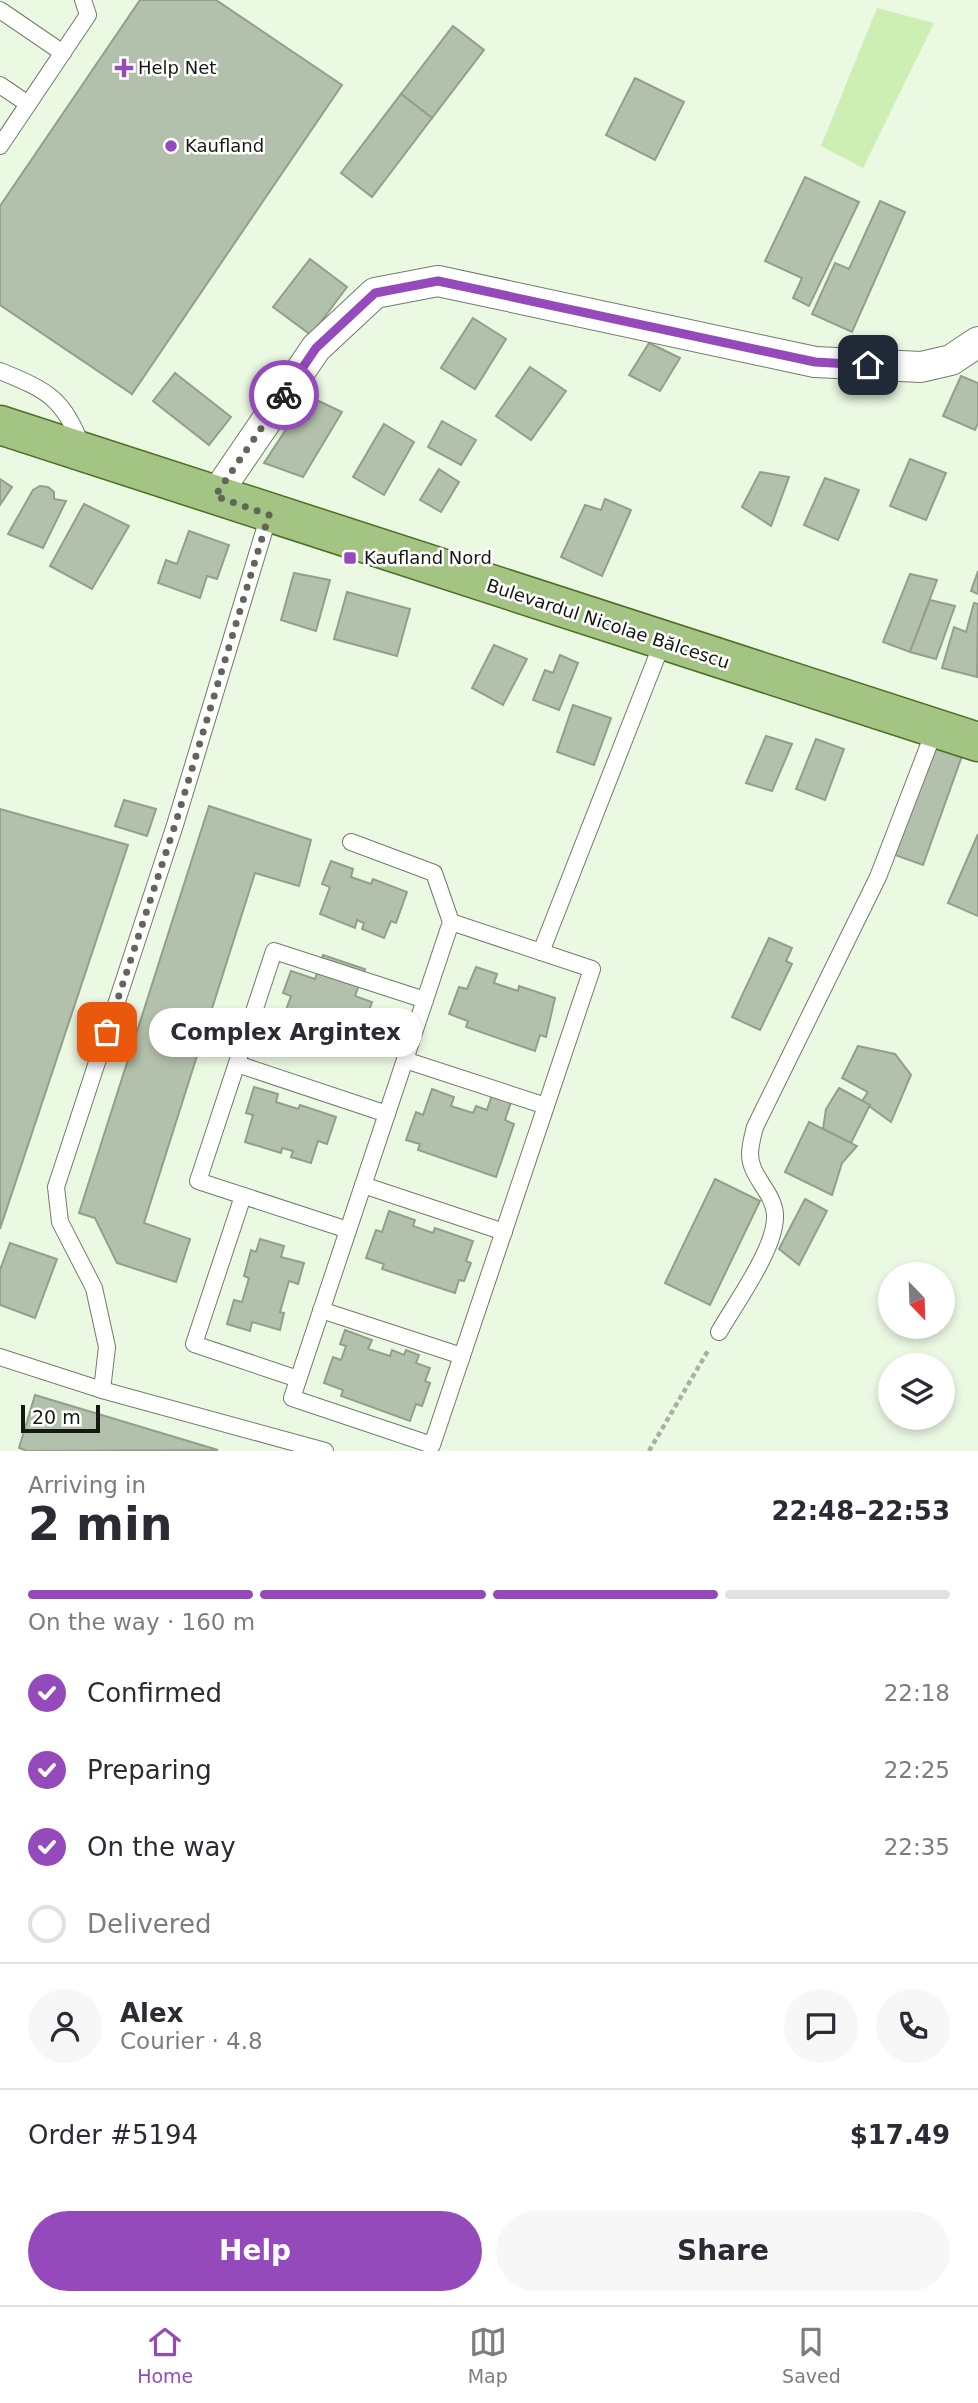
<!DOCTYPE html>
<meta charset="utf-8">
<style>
:root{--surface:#fff;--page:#f7f7f7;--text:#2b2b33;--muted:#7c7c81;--line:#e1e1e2;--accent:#954abc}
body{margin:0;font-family:"DejaVu Sans",sans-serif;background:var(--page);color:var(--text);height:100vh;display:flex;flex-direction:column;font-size:26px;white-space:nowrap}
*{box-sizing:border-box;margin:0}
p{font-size:23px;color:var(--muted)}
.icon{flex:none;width:38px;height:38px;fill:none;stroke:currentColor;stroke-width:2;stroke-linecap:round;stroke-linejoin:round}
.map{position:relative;height:1451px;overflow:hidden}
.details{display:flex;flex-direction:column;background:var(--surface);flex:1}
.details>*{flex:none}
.needle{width:46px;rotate:157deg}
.fabs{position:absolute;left:878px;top:1262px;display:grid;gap:14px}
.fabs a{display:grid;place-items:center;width:77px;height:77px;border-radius:50%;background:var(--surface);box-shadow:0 4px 10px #0003;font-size:35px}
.scale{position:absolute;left:21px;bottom:18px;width:79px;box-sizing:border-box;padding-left:7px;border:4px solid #151911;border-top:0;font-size:19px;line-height:24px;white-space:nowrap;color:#151911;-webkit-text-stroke:5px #fff;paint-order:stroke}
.pin{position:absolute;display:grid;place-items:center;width:60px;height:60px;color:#fff;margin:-30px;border-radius:14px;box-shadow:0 4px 10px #0006}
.courier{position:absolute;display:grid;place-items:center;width:70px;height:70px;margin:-35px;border:5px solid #954abc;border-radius:50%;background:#fff;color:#222;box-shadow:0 2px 9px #0007}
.bubble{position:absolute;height:49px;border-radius:24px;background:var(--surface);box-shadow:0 4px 10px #0003;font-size:23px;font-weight:700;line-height:49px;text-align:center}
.summary em{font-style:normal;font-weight:700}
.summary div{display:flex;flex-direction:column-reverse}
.summary{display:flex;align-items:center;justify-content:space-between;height:119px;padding:0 28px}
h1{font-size:46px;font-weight:700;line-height:52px}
.bar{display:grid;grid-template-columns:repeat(4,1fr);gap:10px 7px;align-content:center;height:84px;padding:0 28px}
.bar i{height:9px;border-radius:5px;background:var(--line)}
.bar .active{background:var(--accent)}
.bar p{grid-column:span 4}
.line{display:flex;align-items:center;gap:18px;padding:0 28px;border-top:2px solid var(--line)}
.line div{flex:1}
.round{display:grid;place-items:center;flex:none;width:74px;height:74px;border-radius:37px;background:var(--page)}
ol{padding:0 28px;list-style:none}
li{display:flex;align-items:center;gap:21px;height:77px}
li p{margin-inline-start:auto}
li .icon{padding:7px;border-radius:50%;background:var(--accent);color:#fff;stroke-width:4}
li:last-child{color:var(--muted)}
li i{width:38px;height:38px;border:4px solid var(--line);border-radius:50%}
.cta{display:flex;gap:14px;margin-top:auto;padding:14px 28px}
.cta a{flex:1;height:80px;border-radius:42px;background:var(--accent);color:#fff;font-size:28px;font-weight:700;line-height:80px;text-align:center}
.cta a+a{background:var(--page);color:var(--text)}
.tabs{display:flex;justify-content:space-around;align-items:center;height:98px;border-top:2px solid var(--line);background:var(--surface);font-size:19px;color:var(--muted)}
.tabs a{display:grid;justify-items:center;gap:4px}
.tabs .active{color:var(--accent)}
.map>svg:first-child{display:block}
.green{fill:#cdefb4}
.building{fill:#b3c0ab;stroke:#939f8a;stroke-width:2}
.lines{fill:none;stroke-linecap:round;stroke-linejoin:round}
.lane-casing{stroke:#707c68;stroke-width:18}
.street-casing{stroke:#707c68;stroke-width:32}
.primary-casing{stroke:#496e24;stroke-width:41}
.path{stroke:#a7b1a0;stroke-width:4.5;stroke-dasharray:5 3.5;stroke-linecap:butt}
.lane{stroke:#fff;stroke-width:16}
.street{stroke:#fff;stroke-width:30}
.primary{stroke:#a3c482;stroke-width:38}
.done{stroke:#60675a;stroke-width:7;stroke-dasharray:0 12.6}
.route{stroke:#954abc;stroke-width:9}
.poi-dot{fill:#954abc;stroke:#fff;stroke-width:2.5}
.labels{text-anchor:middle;stroke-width:5;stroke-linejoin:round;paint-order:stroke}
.poi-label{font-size:18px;fill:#151911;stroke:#fff;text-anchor:start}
.street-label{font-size:18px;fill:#151911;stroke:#fff}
</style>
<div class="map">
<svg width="978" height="1451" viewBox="0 0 978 1451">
<rect width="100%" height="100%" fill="#ebf8e2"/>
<path class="green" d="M877 8 934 23 863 168 821 146Z"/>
<g class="building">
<path d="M140 0H216L342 85 132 394 0 305V206Z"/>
<path d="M453 26 484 50 432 118 401 94Z"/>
<path d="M635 78 684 102 655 160 606 135Z"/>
<path d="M401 94 432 118 372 197 341 173Z"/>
<path d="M805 177 859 202 809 306 793 298 802 278 765 261Z"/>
<path d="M880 201 905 212 852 332 812 314 835 263 849 269Z"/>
<path d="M310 259 347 287 311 335 273 307Z"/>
<path d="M473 318 506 339 475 389 441 368Z"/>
<path d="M649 343 680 358 660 391 629 375Z"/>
<path d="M530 367 566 391 531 440 496 416Z"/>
<path d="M175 373 231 417 209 445 153 401Z"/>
<path d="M961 376 978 383V423L975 430 943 416Z"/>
<path d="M308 396 342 412 303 477 264 463Z"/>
<path d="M442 421 476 440 461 465 428 447Z"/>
<path d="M384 424 414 442 384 495 353 477Z"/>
<path d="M910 459 946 473 926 520 890 506Z"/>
<path d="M439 469 459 482 441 512 420 500Z"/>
<path d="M760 472 789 477 771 526 742 507Z"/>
<path d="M825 478 859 490 838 540 804 525Z"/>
<path d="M0 479 12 487 0 505Z"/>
<path d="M40 486 48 487 54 492V499L66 501 43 548 8 534 33 490Z"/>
<path d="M605 499 631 510 602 576 561 557 585 505 601 510Z"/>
<path d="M84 504 129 526 92 589 50 566Z"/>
<path d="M189 531 229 545 217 579 207 576 200 598 158 583 166 560 177 564Z"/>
<path d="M978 571V594L971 591Z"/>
<path d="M294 573 330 580 316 631 281 620Z"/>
<path d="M910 574 937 580 910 652 883 642Z"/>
<path d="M347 592 410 609 397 656 334 639Z"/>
<path d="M930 600 955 606 936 659 910 652Z"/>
<path d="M974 603 978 604 977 677 942 668 954 627 966 632Z"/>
<path d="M494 645 527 659 503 705 472 688Z"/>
<path d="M560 655 578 663 559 710 533 700 545 670 553 673Z"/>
<path d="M573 705 611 718 594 765 557 752Z"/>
<path d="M766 736 792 744 772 791 746 783Z"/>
<path d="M816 739 844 749 825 800 796 789Z"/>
<path d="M934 745 962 756 923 865 895 855Z"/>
<path d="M124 800 156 809 147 836 115 826Z"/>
<path d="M209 806 311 840 299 886 255 873 144 1223 190 1239 176 1282 117 1263 95 1218 79 1213Z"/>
<path d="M0 809 128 845 0 1229Z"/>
<path d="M978 834V916L948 903Z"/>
<path d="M331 861 353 869 351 877 371 884 373 879 407 892 396 923 391 921 384 938 362 929 364 923 357 920 355 928 320 914 330 887 322 884Z"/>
<path d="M769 938 792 948 786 961 792 964 760 1030 732 1017Z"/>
<path d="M323 955 365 969 355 996 372 1002 362 1031 354 1028 347 1048 325 1040 327 1035 317 1032 314 1040 280 1027 291 996 283 993 291 971 315 979Z"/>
<path d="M476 967 497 974 494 983 518 991 519 986 555 998 546 1037 540 1035 535 1051 466 1027 468 1021 449 1014 459 987 467 989Z"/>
<path d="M858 1046 895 1054 911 1075 891 1122 862 1101 868 1092 842 1078Z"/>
<path d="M254 1087 278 1094 276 1102 298 1109 300 1105 336 1117 327 1144 318 1141 311 1163 291 1157 293 1151 282 1148 281 1153 245 1142 253 1115 246 1113Z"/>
<path d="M839 1088 870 1105 851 1143 823 1129 826 1109Z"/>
<path d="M432 1089 454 1097 451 1106 473 1113 476 1106 487 1110 492 1095 511 1102 505 1120 514 1124 496 1177 418 1150 420 1144 406 1140 416 1112 423 1115Z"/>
<path d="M809 1122 857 1146 842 1163 832 1195 785 1172Z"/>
<path d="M715 1179 760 1201 710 1305 665 1283Z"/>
<path d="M805 1199 827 1211 799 1265 779 1249Z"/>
<path d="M389 1211 415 1220 413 1226 433 1233 435 1228 473 1241 466 1261 471 1263 464 1281 459 1280 455 1293 382 1269 384 1264 366 1258 376 1230 382 1232Z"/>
<path d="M260 1239 284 1246 281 1257 304 1263 298 1284 289 1281 280 1312 284 1313 280 1330 252 1322 250 1331 227 1324 234 1300 242 1302 249 1278 244 1276 251 1250 256 1252Z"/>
<path d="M10 1243 57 1259 35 1318 0 1305V1270Z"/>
<path d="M345 1330 372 1340 368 1349 390 1356 392 1350 404 1355 406 1350 419 1355 416 1363 430 1368 425 1381 430 1383 422 1406 416 1404 410 1421 341 1396 343 1390 324 1383 333 1357 341 1360 346 1346 340 1344Z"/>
<path d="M35 1395 218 1450 27 1451 19 1448Z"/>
</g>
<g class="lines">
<g class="lane-casing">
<g id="lane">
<path d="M0 10 63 53"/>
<path d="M0 85 28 104"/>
<path d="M0 146 88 15 83 0"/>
<path d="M0 371C49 391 63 398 83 449"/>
<path d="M351 842 434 873 451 922 292 1398 432 1445 592 969 451 922"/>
<path d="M541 952 663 641"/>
<path d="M405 1060 546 1106"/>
<path d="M237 1064 387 1114"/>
<path d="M363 1185 504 1232"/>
<path d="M243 1196 194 1344 298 1379"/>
<path d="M348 1230 198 1181 274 951 425 1000"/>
<path d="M321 1310 462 1356"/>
<path d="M719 1332C736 1302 777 1247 775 1214 773 1191 750 1177 750 1154 750 1145 753 1135 755 1127L878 877 935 729"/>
<path d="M0 1357 102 1390 325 1451"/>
<path d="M102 1390 107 1347 94 1288 60 1222 56 1187 175 825 269 515"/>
</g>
</g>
<g class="street-casing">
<path id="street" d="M215 496 316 348 375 293 438 281 815 362 921 367 951 360 978 342"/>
</g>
<g class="primary-casing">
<path id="primary" d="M0 425 978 742"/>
</g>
<path class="path" d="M649 1451 709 1349"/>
<use href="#lane" class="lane"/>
<use href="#street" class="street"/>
<use href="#primary" class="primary"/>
</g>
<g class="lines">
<path class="done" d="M107 1032 175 825 269 515 215 496 284 395"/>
<path class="route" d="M284 395 316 348 375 293 438 281 815 362 868 365"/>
</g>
<g class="poi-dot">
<path d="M120.5 57.5h7v7h7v7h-7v7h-7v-7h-7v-7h7z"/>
<circle cx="171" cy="146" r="7"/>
<rect x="343" y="551" width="14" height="14" rx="3.5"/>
</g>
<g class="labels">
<g class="poi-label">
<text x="138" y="74">Help Net</text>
<text x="185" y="152">Kaufland</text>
<text x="364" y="564">Kaufland Nord</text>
</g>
<g class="street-label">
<text transform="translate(608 624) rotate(18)" y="6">Bulevardul Nicolae Bălcescu</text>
</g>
</g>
</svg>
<div class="fabs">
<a><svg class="needle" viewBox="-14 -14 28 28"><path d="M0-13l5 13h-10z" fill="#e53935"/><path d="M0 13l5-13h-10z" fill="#7c7c81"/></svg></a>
<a><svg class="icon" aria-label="layers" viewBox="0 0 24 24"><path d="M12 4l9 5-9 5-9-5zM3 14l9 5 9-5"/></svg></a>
</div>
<div class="scale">20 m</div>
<div class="pin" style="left:107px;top:1032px;background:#ea580c"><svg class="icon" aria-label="bag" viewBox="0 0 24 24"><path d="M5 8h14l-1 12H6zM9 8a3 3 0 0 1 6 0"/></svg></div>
<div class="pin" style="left:868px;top:365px;background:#1f2937"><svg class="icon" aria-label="home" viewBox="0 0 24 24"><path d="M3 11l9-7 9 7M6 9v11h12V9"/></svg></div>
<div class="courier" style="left:284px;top:395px"><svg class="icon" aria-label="bike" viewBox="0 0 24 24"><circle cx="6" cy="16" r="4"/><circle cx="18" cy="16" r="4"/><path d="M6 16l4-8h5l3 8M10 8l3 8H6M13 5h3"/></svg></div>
<div class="bubble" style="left:149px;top:1008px;width:273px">Complex Argintex</div>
</div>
<section class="details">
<div class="summary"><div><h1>2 min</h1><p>Arriving in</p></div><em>22:48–22:53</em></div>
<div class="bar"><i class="active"></i><i class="active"></i><i class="active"></i><i></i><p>On the way · 160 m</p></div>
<ol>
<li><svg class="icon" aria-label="check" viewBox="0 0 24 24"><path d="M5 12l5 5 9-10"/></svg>Confirmed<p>22:18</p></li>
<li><svg class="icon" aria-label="check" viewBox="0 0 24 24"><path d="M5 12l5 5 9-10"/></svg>Preparing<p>22:25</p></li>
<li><svg class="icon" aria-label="check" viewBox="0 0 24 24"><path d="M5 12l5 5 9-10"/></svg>On the way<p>22:35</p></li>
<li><i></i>Delivered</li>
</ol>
<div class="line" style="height:126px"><a class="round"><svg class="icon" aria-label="person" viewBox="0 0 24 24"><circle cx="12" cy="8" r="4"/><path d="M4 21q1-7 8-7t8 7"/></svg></a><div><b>Alex</b><p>Courier · 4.8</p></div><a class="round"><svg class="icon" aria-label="chat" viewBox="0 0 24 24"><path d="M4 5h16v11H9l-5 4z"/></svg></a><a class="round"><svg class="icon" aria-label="phone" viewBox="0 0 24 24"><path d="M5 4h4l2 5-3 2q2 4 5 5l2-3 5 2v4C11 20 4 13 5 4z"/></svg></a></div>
<div class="line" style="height:91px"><div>Order #5194</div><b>$17.49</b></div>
<div class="cta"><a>Help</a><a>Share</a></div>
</section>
<nav class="tabs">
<a class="active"><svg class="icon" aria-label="home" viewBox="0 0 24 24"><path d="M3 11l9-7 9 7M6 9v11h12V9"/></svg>Home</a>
<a><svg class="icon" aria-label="map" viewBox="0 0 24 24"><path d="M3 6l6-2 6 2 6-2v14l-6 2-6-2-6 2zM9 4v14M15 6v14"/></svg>Map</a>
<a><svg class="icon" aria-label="saved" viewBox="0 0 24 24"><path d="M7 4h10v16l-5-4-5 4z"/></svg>Saved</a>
</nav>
